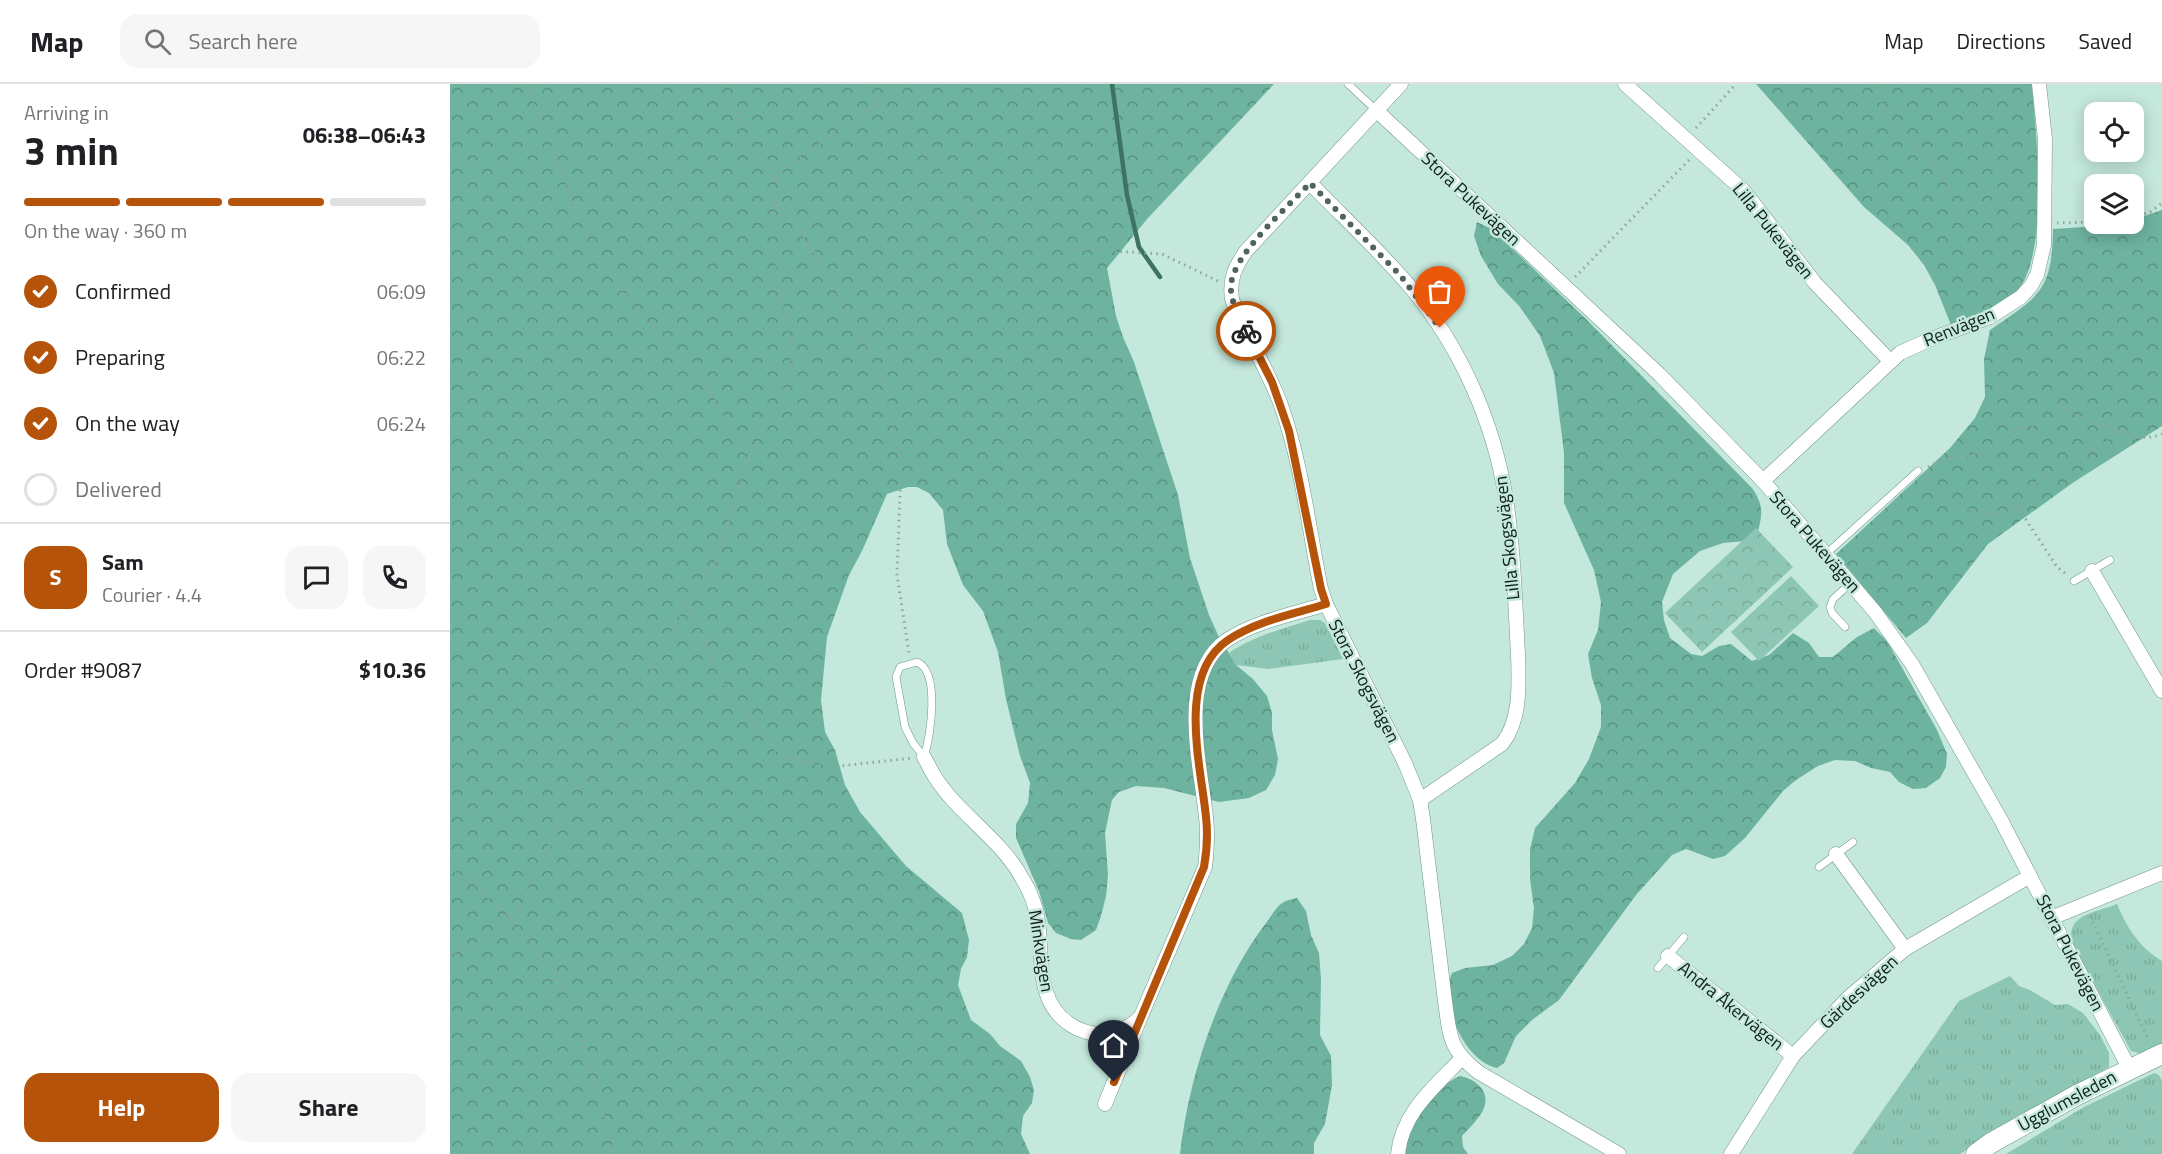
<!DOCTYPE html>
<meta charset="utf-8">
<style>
:root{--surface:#fff;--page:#f6f6f6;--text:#202124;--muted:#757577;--line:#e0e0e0;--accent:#b45309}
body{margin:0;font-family:"Titillium Web",sans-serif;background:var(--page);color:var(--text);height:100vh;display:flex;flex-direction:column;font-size:22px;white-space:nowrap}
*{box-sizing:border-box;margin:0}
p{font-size:20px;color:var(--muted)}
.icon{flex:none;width:33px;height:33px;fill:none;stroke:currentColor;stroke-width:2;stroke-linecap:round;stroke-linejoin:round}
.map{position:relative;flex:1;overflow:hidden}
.side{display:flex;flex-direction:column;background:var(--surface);width:450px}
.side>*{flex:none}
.controls{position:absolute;left:1634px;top:18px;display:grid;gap:12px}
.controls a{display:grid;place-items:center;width:60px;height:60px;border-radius:12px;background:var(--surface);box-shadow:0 3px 15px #0003;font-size:30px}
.pin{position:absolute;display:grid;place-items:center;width:51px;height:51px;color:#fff;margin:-62px -26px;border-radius:50% 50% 50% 0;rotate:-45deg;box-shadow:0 0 6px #0007}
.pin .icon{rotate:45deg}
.courier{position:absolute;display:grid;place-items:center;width:60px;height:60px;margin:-30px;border:4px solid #b45309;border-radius:50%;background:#fff;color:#222;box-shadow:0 2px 8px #0007}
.head em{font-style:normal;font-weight:700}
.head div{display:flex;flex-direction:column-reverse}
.head{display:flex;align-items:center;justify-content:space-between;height:102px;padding:0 24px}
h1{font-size:39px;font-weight:700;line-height:45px}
.bar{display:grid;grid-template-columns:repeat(4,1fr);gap:9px 6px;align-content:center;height:72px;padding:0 24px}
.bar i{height:8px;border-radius:4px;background:var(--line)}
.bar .current{background:var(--accent)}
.bar p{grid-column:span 4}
.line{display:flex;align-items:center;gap:15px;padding:0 24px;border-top:2px solid var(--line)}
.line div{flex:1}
.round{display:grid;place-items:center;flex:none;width:63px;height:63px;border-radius:18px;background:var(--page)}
ol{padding:0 24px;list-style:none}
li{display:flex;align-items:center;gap:18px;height:66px}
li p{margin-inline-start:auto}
li .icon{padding:6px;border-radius:50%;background:var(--accent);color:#fff;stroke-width:4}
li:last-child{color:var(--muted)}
li i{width:33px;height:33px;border:3px solid var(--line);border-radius:50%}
.cta{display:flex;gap:12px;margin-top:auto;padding:12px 24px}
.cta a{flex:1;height:69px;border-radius:18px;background:var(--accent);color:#fff;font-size:24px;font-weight:700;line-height:69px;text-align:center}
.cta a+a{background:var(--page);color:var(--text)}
header{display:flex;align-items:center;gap:36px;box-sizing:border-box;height:84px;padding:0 30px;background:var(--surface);border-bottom:2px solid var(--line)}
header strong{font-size:28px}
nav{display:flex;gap:33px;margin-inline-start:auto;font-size:21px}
.search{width:420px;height:54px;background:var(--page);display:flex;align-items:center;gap:15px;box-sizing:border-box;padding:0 21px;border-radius:18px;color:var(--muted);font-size:22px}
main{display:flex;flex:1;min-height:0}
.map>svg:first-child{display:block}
.grass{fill:url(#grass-tufts)}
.forest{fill:url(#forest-crowns)}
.park{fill:url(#park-crowns)}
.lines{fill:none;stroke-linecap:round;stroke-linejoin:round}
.stream{stroke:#3e7263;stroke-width:4.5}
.lane-casing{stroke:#74968b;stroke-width:8}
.street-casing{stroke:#74968b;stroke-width:15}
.secondary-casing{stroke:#74968b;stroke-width:21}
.path{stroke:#8ba79e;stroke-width:3;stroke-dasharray:1.5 4.5;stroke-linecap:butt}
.lane{stroke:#fff;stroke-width:7}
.street{stroke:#fff;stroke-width:14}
.secondary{stroke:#fff;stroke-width:20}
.done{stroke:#4f645d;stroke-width:6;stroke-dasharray:0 10.8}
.route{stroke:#b45309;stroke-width:8}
.labels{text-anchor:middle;stroke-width:5;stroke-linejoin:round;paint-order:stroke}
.street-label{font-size:18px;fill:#101d19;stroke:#c4e8dc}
</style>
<header>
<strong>Map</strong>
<div class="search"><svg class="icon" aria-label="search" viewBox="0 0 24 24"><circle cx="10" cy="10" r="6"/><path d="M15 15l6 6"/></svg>Search here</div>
<nav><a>Map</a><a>Directions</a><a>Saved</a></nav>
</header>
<main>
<section class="side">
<div class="head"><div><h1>3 min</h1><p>Arriving in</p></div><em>06:38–06:43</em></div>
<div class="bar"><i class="current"></i><i class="current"></i><i class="current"></i><i></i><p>On the way · 360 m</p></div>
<ol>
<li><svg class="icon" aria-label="check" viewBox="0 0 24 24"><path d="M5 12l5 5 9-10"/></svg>Confirmed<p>06:09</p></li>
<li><svg class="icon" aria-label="check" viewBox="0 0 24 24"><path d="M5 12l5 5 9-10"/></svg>Preparing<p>06:22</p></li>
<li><svg class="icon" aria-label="check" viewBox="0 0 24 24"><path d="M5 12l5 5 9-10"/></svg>On the way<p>06:24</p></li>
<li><i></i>Delivered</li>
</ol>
<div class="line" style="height:108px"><b class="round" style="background:var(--accent);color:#fff">S</b><div><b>Sam</b><p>Courier · 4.4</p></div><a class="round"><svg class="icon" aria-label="chat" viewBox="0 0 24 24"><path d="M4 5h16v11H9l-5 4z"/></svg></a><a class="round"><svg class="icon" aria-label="phone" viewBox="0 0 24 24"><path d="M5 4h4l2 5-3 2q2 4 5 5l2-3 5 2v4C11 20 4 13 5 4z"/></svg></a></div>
<div class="line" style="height:78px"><div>Order #9087</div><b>$10.36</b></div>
<div class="cta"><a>Help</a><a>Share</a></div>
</section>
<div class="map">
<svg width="1712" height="1070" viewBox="0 0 1712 1070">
<defs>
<pattern id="grass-tufts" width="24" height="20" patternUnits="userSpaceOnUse" patternTransform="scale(1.5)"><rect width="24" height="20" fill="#8dc6b4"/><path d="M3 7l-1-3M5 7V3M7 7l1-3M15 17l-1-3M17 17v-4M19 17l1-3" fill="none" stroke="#79aa9a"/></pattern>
<pattern id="forest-crowns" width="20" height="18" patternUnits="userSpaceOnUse" patternTransform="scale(1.5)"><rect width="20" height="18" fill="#6db39f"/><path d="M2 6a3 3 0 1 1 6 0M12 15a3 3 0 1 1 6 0" fill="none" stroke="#589181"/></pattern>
<pattern id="park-crowns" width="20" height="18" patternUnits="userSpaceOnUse" patternTransform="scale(1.5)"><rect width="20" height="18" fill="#8dc6b4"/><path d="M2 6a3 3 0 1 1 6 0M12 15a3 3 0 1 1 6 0" fill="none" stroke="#79aa9a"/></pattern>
</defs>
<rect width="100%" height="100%" fill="#c4e8dc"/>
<g class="grass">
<path d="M860 536H870L875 539 893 575 819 585 786 581 779 569C804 552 831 545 860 536Z"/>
<path d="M1667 820C1677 844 1689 863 1712 877V965L1696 971 1681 967 1623 862C1613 831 1644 829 1667 820Z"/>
<path d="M1560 892 1569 902 1580 906 1605 921 1618 920 1633 929 1650 951 1659 969V983L1561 1038 1510 1070H1402L1509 917Z"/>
<path d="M1704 989 1709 991 1712 997V1070H1556L1634 1023Z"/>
</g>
<g class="forest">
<path d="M0 0H824L698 134 657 184 666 232 673 253 684 278 728 411 740 474 759 531 768 551 786 581 803 595 817 612 822 629V646L828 675 825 691 816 706 799 714 769 718 714 704 686 702 669 708 662 716 655 749 658 791 656 812 651 832 646 846 631 856 621 855 606 849 598 839 589 807 566 754V740L578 719 580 699 570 672 556 615 548 568 533 527 513 501 497 460 493 426 479 409 467 403H458L437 410 412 467 399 491 377 553 371 616 375 648 385 666 395 701 410 728 456 782 512 829 519 856 517 873 511 885 508 901 521 936 540 950 550 962 571 977 580 993 584 1006 582 1019 573 1032 571 1050 580 1070H0Z"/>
<path d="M1306 0H1582C1586 49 1599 165 1569 205 1553 226 1524 233 1501 241L1485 201 1474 181 1458 161 1414 123Z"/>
<path d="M1712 126V342L1624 398 1538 460 1477 539 1456 554 1386 470 1500 364 1525 334 1535 313 1534 275 1540 246C1589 212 1602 208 1603 145L1683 140V136Z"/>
<path d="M1027 138 1042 145 1136 235 1302 404C1313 420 1313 429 1308 447L1295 457 1273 459 1250 467 1223 490 1212 518 1214 536 1220 554 1241 570 1252 572 1269 562 1281 560 1302 577 1319 571 1343 549 1359 559 1369 573H1383L1407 553 1424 544 1437 557 1487 646 1497 670 1496 683 1490 694 1476 704 1463 705 1449 698 1440 688 1421 684 1405 677 1385 676 1368 682 1346 696 1333 707 1295 754 1275 772 1263 775 1236 765 1222 771 1186 811 1109 916 1082 936 1066 952 1054 979 1047 984C1014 977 989 919 1002 889L1015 884 1043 881 1062 872 1074 860 1082 844 1084 824 1080 795V765L1085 744 1125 699 1139 675 1151 643V621L1142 594 1138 570 1148 546 1151 518 1144 486 1114 419V369L1104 289 1090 252 1070 223 1048 200 1031 172 1024 152Z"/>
<path d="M847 814 856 827 861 851 869 869 871 895 870 951 881 972 882 1001 875 1040 864 1059V1070H730C739 992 768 902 816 839 821 833 827 821 834 818 837 816 843 815 847 814Z"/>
<path d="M1010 992C1033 997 1044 1015 1028 1034 1023 1041 1017 1046 1012 1052L1013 1063 1018 1070H956C954 1038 982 1004 1010 992Z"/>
</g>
<g class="park">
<path d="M1306 444 1343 483 1252 568 1215 529Z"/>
<path d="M1341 492 1369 522 1309 577 1281 548Z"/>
</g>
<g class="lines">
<path class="stream" d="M662 0 677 111 689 163 710 193"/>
<g class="lane-casing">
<g id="lane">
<path d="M898 0 927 27"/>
<path d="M1376 470 1468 387"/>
<path d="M1624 497 1660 476"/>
<path d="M1395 543 1382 529 1380 523 1383 515 1401 499"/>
<path d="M467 578C491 588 480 653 474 673L463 659 455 643 446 593 450 583Z"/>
<path d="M1369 783 1403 758"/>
<path d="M1208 884 1234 853"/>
</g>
</g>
<g class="street-casing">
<g id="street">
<path d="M951 0 796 167C785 183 779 195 782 215 795 252 819 286 832 324 852 382 859 445 871 505L876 520 955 679 970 716 973 735 995 917C1000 953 999 965 1028 988L1169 1070"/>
<path d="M1175 0 1294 107 1365 199 1440 277"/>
<path d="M927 27 1210 291 1313 397 1425 528 1462 580 1551 736 1679 984"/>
<path d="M860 99C894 134 931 168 962 205 1011 264 1044 339 1056 415 1064 466 1065 519 1068 570 1069 601 1071 636 1052 660L970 716"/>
<path d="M1313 397 1450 269 1481 255 1540 233 1571 213 1581 202 1587 191 1594 161 1595 55 1589 0"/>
<path d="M1642 487 1712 607"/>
<path d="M474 673C478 680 481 687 485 693 509 731 550 754 572 794 580 807 586 821 588 837 593 873 585 919 621 941 629 946 638 949 647 950 662 950 679 945 689 934"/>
<path d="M1386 770 1455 865"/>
<path d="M1601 834 1712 789"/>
<path d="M1218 872 1343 972"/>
<path d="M655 1020 691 932 755 783C757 766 758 750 756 733 751 682 726 591 777 556 806 537 844 530 876 520"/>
<path d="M948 1070C952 1029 984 1003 1011 975"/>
<path d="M1281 1070 1343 972 1398 914 1455 865 1580 792"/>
</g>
</g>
<g class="secondary-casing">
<path id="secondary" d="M1526 1070 1541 1059 1627 1011 1712 970"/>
</g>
<g class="path">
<path d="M77 0 98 49 108 81 152 183 258 306 299 374"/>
<path d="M277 0 292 51 327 95"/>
<path d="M418 0 426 19 487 83 548 160 712 170 768 197"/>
<path d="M1425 0 1433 22 1458 54 1483 80 1497 101 1506 125"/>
<path d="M1246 44 1286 0"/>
<path d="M323 116 346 139 385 203 437 306 451 382 447 491 459 569"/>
<path d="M1683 134 1700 128 1712 119"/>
<path d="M1607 139 1644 138"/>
<path d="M1125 193 1240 75"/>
<path d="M1586 216C1594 221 1604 232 1606 241 1610 265 1591 308 1616 325 1629 334 1645 338 1659 343 1681 351 1689 358 1712 350"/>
<path d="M1478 383 1495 375 1533 369 1557 349 1581 342 1614 324"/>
<path d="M1476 395 1504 422 1542 431 1567 422 1607 483 1616 490"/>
<path d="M1567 422C1587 390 1608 387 1638 369 1649 363 1659 354 1669 346"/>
<path d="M236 518 274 602 331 673 382 683 462 674"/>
<path d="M0 785 21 798 62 835 102 884 132 950 163 1070"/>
<path d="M1640 832 1699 957"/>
<path d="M0 873 42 853 68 829 118 722 179 633 236 518 266 477 299 374 339 294 343 267 329 204 324 162 323 116 327 95 338 82 426 19 446 0"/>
</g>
<use href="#lane" class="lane"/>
<use href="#street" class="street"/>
<use href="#secondary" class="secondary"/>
</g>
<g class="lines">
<path class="done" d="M796 247C790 233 780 218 781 202 782 171 838 123 860 99L950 191 990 244"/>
<path class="route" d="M664 998 754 783C757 766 758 750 756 733 751 682 726 591 778 556 806 537 844 530 876 520L871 505 839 347 822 298 796 247"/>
</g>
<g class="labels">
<g class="street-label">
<text transform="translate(1021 115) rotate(43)" y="6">Stora Pukevägen</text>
<text transform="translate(1323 147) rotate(51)" y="6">Lilla Pukevägen</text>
<text transform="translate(1509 243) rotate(-22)" y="6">Renvägen</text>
<text transform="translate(1057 454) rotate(-96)" y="6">Lilla Skogsvägen</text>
<text transform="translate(1365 458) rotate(49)" y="6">Stora Pukevägen</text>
<text transform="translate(914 597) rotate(63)" y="6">Stora Skogsvägen</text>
<text transform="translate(591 867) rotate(81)" y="6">Minkvägen</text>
<text transform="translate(1620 869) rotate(63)" y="6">Stora Pukevägen</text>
<text transform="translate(1409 908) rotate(-43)" y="6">Gärdesvägen</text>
<text transform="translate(1281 922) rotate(39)" y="6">Andra Åkervägen</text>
<text transform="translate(1617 1017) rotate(-28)" y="6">Ugglumsleden</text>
</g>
</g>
</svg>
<div class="controls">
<a><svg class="icon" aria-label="locate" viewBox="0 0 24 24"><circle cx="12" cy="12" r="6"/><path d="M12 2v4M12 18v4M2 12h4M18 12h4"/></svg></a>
<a><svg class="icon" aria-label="layers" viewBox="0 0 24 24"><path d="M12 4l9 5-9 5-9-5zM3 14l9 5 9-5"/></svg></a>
</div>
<div class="pin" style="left:990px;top:244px;background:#ea580c"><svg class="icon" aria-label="bag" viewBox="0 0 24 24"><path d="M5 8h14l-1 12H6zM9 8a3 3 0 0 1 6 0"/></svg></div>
<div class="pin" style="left:664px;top:998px;background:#1f2937"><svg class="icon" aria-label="home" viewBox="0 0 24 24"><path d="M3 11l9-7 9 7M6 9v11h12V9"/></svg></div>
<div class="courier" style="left:796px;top:247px"><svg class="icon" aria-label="bike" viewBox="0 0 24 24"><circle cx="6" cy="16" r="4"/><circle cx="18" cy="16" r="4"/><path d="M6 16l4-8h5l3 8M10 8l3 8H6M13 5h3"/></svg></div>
</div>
</main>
